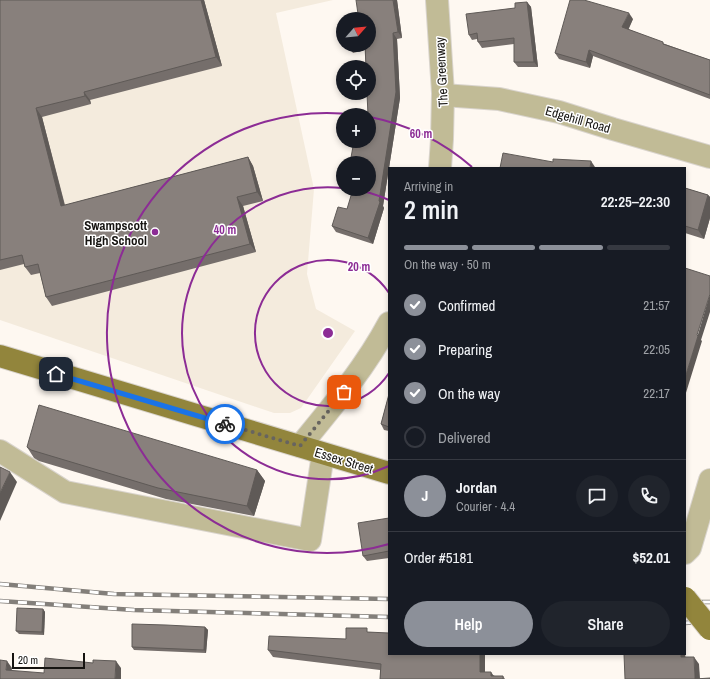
<!DOCTYPE html>
<meta charset="utf-8">
<style>
:root{--surface:#171b24;--page:#20242c;--text:#f1f3f6;--muted:#9ea1a6;--line:#363941;--accent:#8c9099}
body{margin:0;font-family:"Archivo Narrow",sans-serif;background:var(--page);color:var(--text);height:100vh;display:flex;flex-direction:column;font-size:15px;white-space:nowrap}
*{box-sizing:border-box;margin:0}
p{font-size:13px;color:var(--muted)}
.icon{flex:none;width:22px;height:22px;fill:none;stroke:currentColor;stroke-width:2;stroke-linecap:round;stroke-linejoin:round}
.map{position:relative;flex:1;overflow:hidden}
.panel{position:absolute;left:388px;top:167px;width:298px;height:488px;display:flex;flex-direction:column;background:var(--surface);border-radius:0px;box-shadow:0 2px 6px #0003}
.panel>*{flex:none}
.needle{width:26px;rotate:63deg}
.fabs{position:absolute;left:336px;top:12px;display:grid;gap:8px}
.fabs a{display:grid;place-items:center;width:40px;height:40px;border-radius:50%;background:var(--surface);box-shadow:0 2px 6px #0003;font-size:20px}
.scale{position:absolute;left:12px;bottom:10px;width:73px;box-sizing:border-box;padding-left:4px;border:2px solid #161411;border-top:0;font-size:11px;line-height:14px;white-space:nowrap;color:#161411;-webkit-text-stroke:3px #fff;paint-order:stroke}
.pin{position:absolute;display:grid;place-items:center;width:34px;height:34px;color:#fff;margin:-17px;border-radius:8px;box-shadow:0 2px 6px #0006}
.courier{position:absolute;display:grid;place-items:center;width:40px;height:40px;margin:-20px;border:3px solid #1a73e8;border-radius:50%;background:#fff;color:#222;box-shadow:0 1px 5px #0007}
.headline em{font-style:normal;font-weight:600}
.headline div{display:flex;flex-direction:column-reverse}
.headline{display:flex;align-items:center;justify-content:space-between;height:68px;padding:0 16px}
h1{font-size:26px;font-weight:600;line-height:30px}
.bar{display:grid;grid-template-columns:repeat(4,1fr);gap:6px 4px;align-content:center;height:48px;padding:0 16px}
.bar i{height:5px;border-radius:3px;background:var(--line)}
.bar .on{background:var(--accent)}
.bar p{grid-column:span 4}
.line{display:flex;align-items:center;gap:10px;padding:0 16px;border-top:1px solid var(--line)}
.line div{flex:1}
.round{display:grid;place-items:center;flex:none;width:42px;height:42px;border-radius:21px;background:var(--page)}
ol{padding:0 16px;list-style:none}
li{display:flex;align-items:center;gap:12px;height:44px}
li p{margin-inline-start:auto}
li .icon{padding:4px;border-radius:50%;background:var(--accent);color:#fff;stroke-width:4}
li:last-child{color:var(--muted)}
li i{width:22px;height:22px;border:2px solid var(--line);border-radius:50%}
.cta{display:flex;gap:8px;margin-top:auto;padding:8px 16px}
.cta a{flex:1;height:46px;border-radius:24px;background:var(--accent);color:#fff;font-size:16px;font-weight:600;line-height:46px;text-align:center}
.cta a+a{background:var(--page);color:var(--text)}
.map>svg:first-child{display:block}
.built{fill:#f4ebdd}
.lines{fill:none;stroke-linecap:round;stroke-linejoin:round}
.minor-casing{stroke:#d9d4cd;stroke-width:24}
.major-casing{stroke:#d9d4cd;stroke-width:24}
.minor{stroke:#c1bb96;stroke-width:22}
.major{stroke:#92853c;stroke-width:22}
.rail-casing{stroke:#837f7a;stroke-width:4.5}
.rail{stroke:#fff;stroke-width:3;stroke-dasharray:9;stroke-linecap:butt}
.major-bridge-casing{stroke:#d9d4cd;stroke-width:24;stroke-linecap:butt}
.major-bridge{stroke:#92853c;stroke-width:22}
.wall{fill:#756e6b}
.shaded-wall{fill:#5f5a57}
.building{fill:#88807c;stroke:#5f5a57}
.done{stroke:#67645f;stroke-width:4;stroke-dasharray:0 7.2}
.route{stroke:#1a73e8;stroke-width:5}
.ring{fill:none;stroke:#8c2c95;stroke-width:2}
.poi-dot{fill:#8c2c95;stroke:#fff;stroke-width:1.5}
.labels{text-anchor:middle;stroke-width:3;stroke-linejoin:round;paint-order:stroke}
.street-label{font-size:13px;fill:#161411;stroke:#fff}
.poi-label{font-size:13px;font-weight:bold;fill:#161411;stroke:#fff;text-anchor:end}
.centre{fill:#8c2c95;stroke:#fff;stroke-width:2}
.ring-label{font-size:12px;text-anchor:middle;font-weight:bold;fill:#8c2c95;stroke:#fff;stroke-width:3;stroke-linejoin:round;paint-order:stroke}
</style>
<div class="map">
<svg width="710" height="679" viewBox="0 0 710 679">
<rect width="100%" height="100%" fill="#fef8f1"/>
<path class="built" d="M0 0H333L276 13 314 189 307 274 316 309 355 331 301 408 290 413H274L0 320Z"/>
<g class="lines">
<g class="minor-casing">
<g id="minor">
<path d="M437 0 443 93 442 139 440 168"/>
<path d="M443 95 499 99 559 112 613 129 710 157"/>
<path d="M300 446C332 407 365 368 389 323"/>
<path d="M0 451 65 492 310 540 323 454"/>
<path d="M685 553 690 548 710 480"/>
</g>
</g>
<g class="major-casing">
<path id="major" d="M0 356 389 473"/>
</g>
<use href="#minor" class="minor"/>
<use href="#major" class="major"/>
<g class="rail-casing">
<g id="rail">
<path d="M0 584 114 594 389 599"/>
<path d="M0 601 134 610 389 617"/>
<path d="M685 602H710"/>
<path d="M685 623 710 621"/>
</g>
</g>
<use href="#rail" class="rail"/>
<g class="major-bridge-casing">
<path id="major-bridge" d="M685 598 710 629"/>
</g>
<use href="#major-bridge" class="major-bridge"/>
</g>
<g class="wall">
<path d="M0 0H204L222 66 90 100 91 104 42 117 65 205 248 157 253 166 263 201 243 206 256 252 52 306 46 297 40 273 31 275 25 267 24 264 0 270Z"/>
<path d="M397 0 402 38 397 39 400 98 383 206 384 208 373 244 336 232 332 226 347 209 369 141V115L365 50 353 53 349 47 348 45H369L358 14Z"/>
<path d="M527 2 531 7 538 67H518L514 62V44L482 48 478 42 477 39 472 40 469 35 515 8Z"/>
<path d="M633 19 628 29 665 44 710 60V99L593 56 590 68 559 59 555 53Z"/>
<path d="M685 188 708 195 710 197V218L704 239 685 233Z"/>
<path d="M389 394V431L384 430 381 424Z"/>
<path d="M27 447 257 470 265 481 254 516 166 499 39 461 34 458Z"/>
<path d="M389 518V558L367 561 363 556Z"/>
<path d="M43 609 45 612 44 635 19 634 16 631Z"/>
<path d="M205 627 208 630 206 653 134 650 132 647Z"/>
<path d="M370 632 485 654V672L495 676H503L505 679H380V670L273 657 268 650 346 639Z"/>
</g>
<g class="shaded-wall">
<path d="M201 0H204L222 66 216 57Z"/>
<path d="M393 0H397L402 38 398 32Z"/>
<path d="M527 2 531 7 538 67 534 62Z"/>
<path d="M629 13 633 19 627 33 622 27Z"/>
<path d="M393 33 397 39 400 98 383 206 384 208 373 244 368 238 379 201Z"/>
<path d="M589 50 593 56 590 68 586 62Z"/>
<path d="M84 92 90 100 91 104 85 96Z"/>
<path d="M36 108 42 117 67 215 61 206Z"/>
<path d="M248 157 253 166 263 201 257 192Z"/>
<path d="M591 161 595 167V168H590Z"/>
<path d="M708 195 710 197V218L704 239 698 230Z"/>
<path d="M237 197 243 206 256 252 250 244Z"/>
<path d="M710 294V312L701 340 702 341 685 396V378Z"/>
<path d="M257 470 265 481 254 516 247 506Z"/>
<path d="M10 472 17 482 0 521V493Z"/>
<path d="M43 609 45 612 44 635 42 632Z"/>
<path d="M205 627 208 630 206 653 204 650Z"/>
<path d="M685 652 686 664 681 657V654H685Z"/>
<path d="M480 654H485V679L480 672Z"/>
<path d="M694 657 699 664 700 679H695Z"/>
<path d="M7 661 12 668 11 677 6 670Z"/>
<path d="M116 661 121 668V679H115Z"/>
<path d="M491 672 496 679 491 676Z"/>
</g>
<g class="building">
<path d="M0 0H201L216 57 84 92 85 96 36 108 61 206 248 157 257 192 237 197 250 244 46 297 38 264 25 267 22 255 0 260Z"/>
<path d="M356 0H393L398 32 393 33 396 92 379 201 380 202 368 238 332 226 338 207 347 209 353 189H369V163H350L354 141H369V115H368L367 93H369V67H366L365 45H369V19H345V16L358 14Z"/>
<path d="M570 0H584L629 13 622 27 663 42V44L710 60V95L589 50 586 62 555 53Z"/>
<path d="M527 2 534 62H514V38L478 42 477 33 469 35 466 14 515 8V3Z"/>
<path d="M348 45H357L349 47Z"/>
<path d="M503 153 553 162V159L591 161 590 168H500Z"/>
<path d="M685 188 708 195 698 230 685 226Z"/>
<path d="M685 268 710 276V294L697 335 698 336 685 378Z"/>
<path d="M389 394V427L381 424Z"/>
<path d="M39 405 257 470 247 506 158 488 31 450 27 447Z"/>
<path d="M0 467 10 472 0 493Z"/>
<path d="M389 518V551L363 556 358 523Z"/>
<path d="M17 608 43 609 42 632 16 631Z"/>
<path d="M132 624 166 625 205 627 204 650 132 647Z"/>
<path d="M346 628H367V632L389 633V654H480V672H491V676H503V679H380L381 664 268 650 269 636 346 639Z"/>
<path d="M624 654H681V657H694L695 679 710 678V679H625Z"/>
<path d="M45 658 93 663V660L116 661 115 679H0V660L7 661 6 670 44 673Z"/>
</g>
<g class="lines">
<path class="done" d="M225 424 300 446 344 392"/>
<path class="route" d="M56 374 225 424"/>
</g>
<g class="ring">
<path d="M389 373A73 73 0 1 1 389 293"/>
<path d="M389 466A146 146 0 1 1 342 188M352 189A146 146 0 0 1 389 200"/>
<path d="M389 544A220 220 0 1 1 357 115M370 117A220 220 0 0 1 472 167"/>
</g>
<circle class="poi-dot" cx="155" cy="232" r="4"/>
<g class="labels">
<g class="street-label">
<text transform="translate(441 72) rotate(-93)" y="5">The Greenway</text>
<text transform="translate(578 119) rotate(16)" y="5">Edgehill Road</text>
<text transform="translate(344 460) rotate(17)" y="5">Essex Street</text>
</g>
<g class="poi-label">
<text x="147" y="230">Swampscott<tspan x="147" dy="15">High School</tspan></text>
</g>
</g>
<circle cx="328" cy="333" r="6" class="centre"/>
<g class="ring-label">
<text x="421" y="138">60 m</text>
<text x="225" y="234">40 m</text>
<text x="359" y="271">20 m</text>
</g>
</svg>
<div class="fabs">
<a><svg class="needle" viewBox="-14 -14 28 28"><path d="M0-13l5 13h-10z" fill="#e53935"/><path d="M0 13l5-13h-10z" fill="#9ea1a6"/></svg></a>
<a><svg class="icon" aria-label="locate" viewBox="0 0 24 24"><circle cx="12" cy="12" r="6"/><path d="M12 2v4M12 18v4M2 12h4M18 12h4"/></svg></a>
<a>+</a>
<a>−</a>
</div>
<div class="scale">20 m</div>
<div class="pin" style="left:344px;top:392px;background:#ea580c"><svg class="icon" aria-label="bag" viewBox="0 0 24 24"><path d="M5 8h14l-1 12H6zM9 8a3 3 0 0 1 6 0"/></svg></div>
<div class="pin" style="left:56px;top:374px;background:#1f2937"><svg class="icon" aria-label="home" viewBox="0 0 24 24"><path d="M3 11l9-7 9 7M6 9v11h12V9"/></svg></div>
<div class="courier" style="left:225px;top:424px"><svg class="icon" aria-label="bike" viewBox="0 0 24 24"><circle cx="6" cy="16" r="4"/><circle cx="18" cy="16" r="4"/><path d="M6 16l4-8h5l3 8M10 8l3 8H6M13 5h3"/></svg></div>
<section class="panel">
<div class="headline"><div><h1>2 min</h1><p>Arriving in</p></div><em>22:25–22:30</em></div>
<div class="bar"><i class="on"></i><i class="on"></i><i class="on"></i><i></i><p>On the way · 50 m</p></div>
<ol>
<li><svg class="icon" aria-label="check" viewBox="0 0 24 24"><path d="M5 12l5 5 9-10"/></svg>Confirmed<p>21:57</p></li>
<li><svg class="icon" aria-label="check" viewBox="0 0 24 24"><path d="M5 12l5 5 9-10"/></svg>Preparing<p>22:05</p></li>
<li><svg class="icon" aria-label="check" viewBox="0 0 24 24"><path d="M5 12l5 5 9-10"/></svg>On the way<p>22:17</p></li>
<li><i></i>Delivered</li>
</ol>
<div class="line" style="height:72px"><b class="round" style="background:var(--accent);color:#fff">J</b><div><b>Jordan</b><p>Courier · 4.4</p></div><a class="round"><svg class="icon" aria-label="chat" viewBox="0 0 24 24"><path d="M4 5h16v11H9l-5 4z"/></svg></a><a class="round"><svg class="icon" aria-label="phone" viewBox="0 0 24 24"><path d="M5 4h4l2 5-3 2q2 4 5 5l2-3 5 2v4C11 20 4 13 5 4z"/></svg></a></div>
<div class="line" style="height:52px"><div>Order #5181</div><b>$52.01</b></div>
<div class="cta"><a>Help</a><a>Share</a></div>
</section>
</div>
